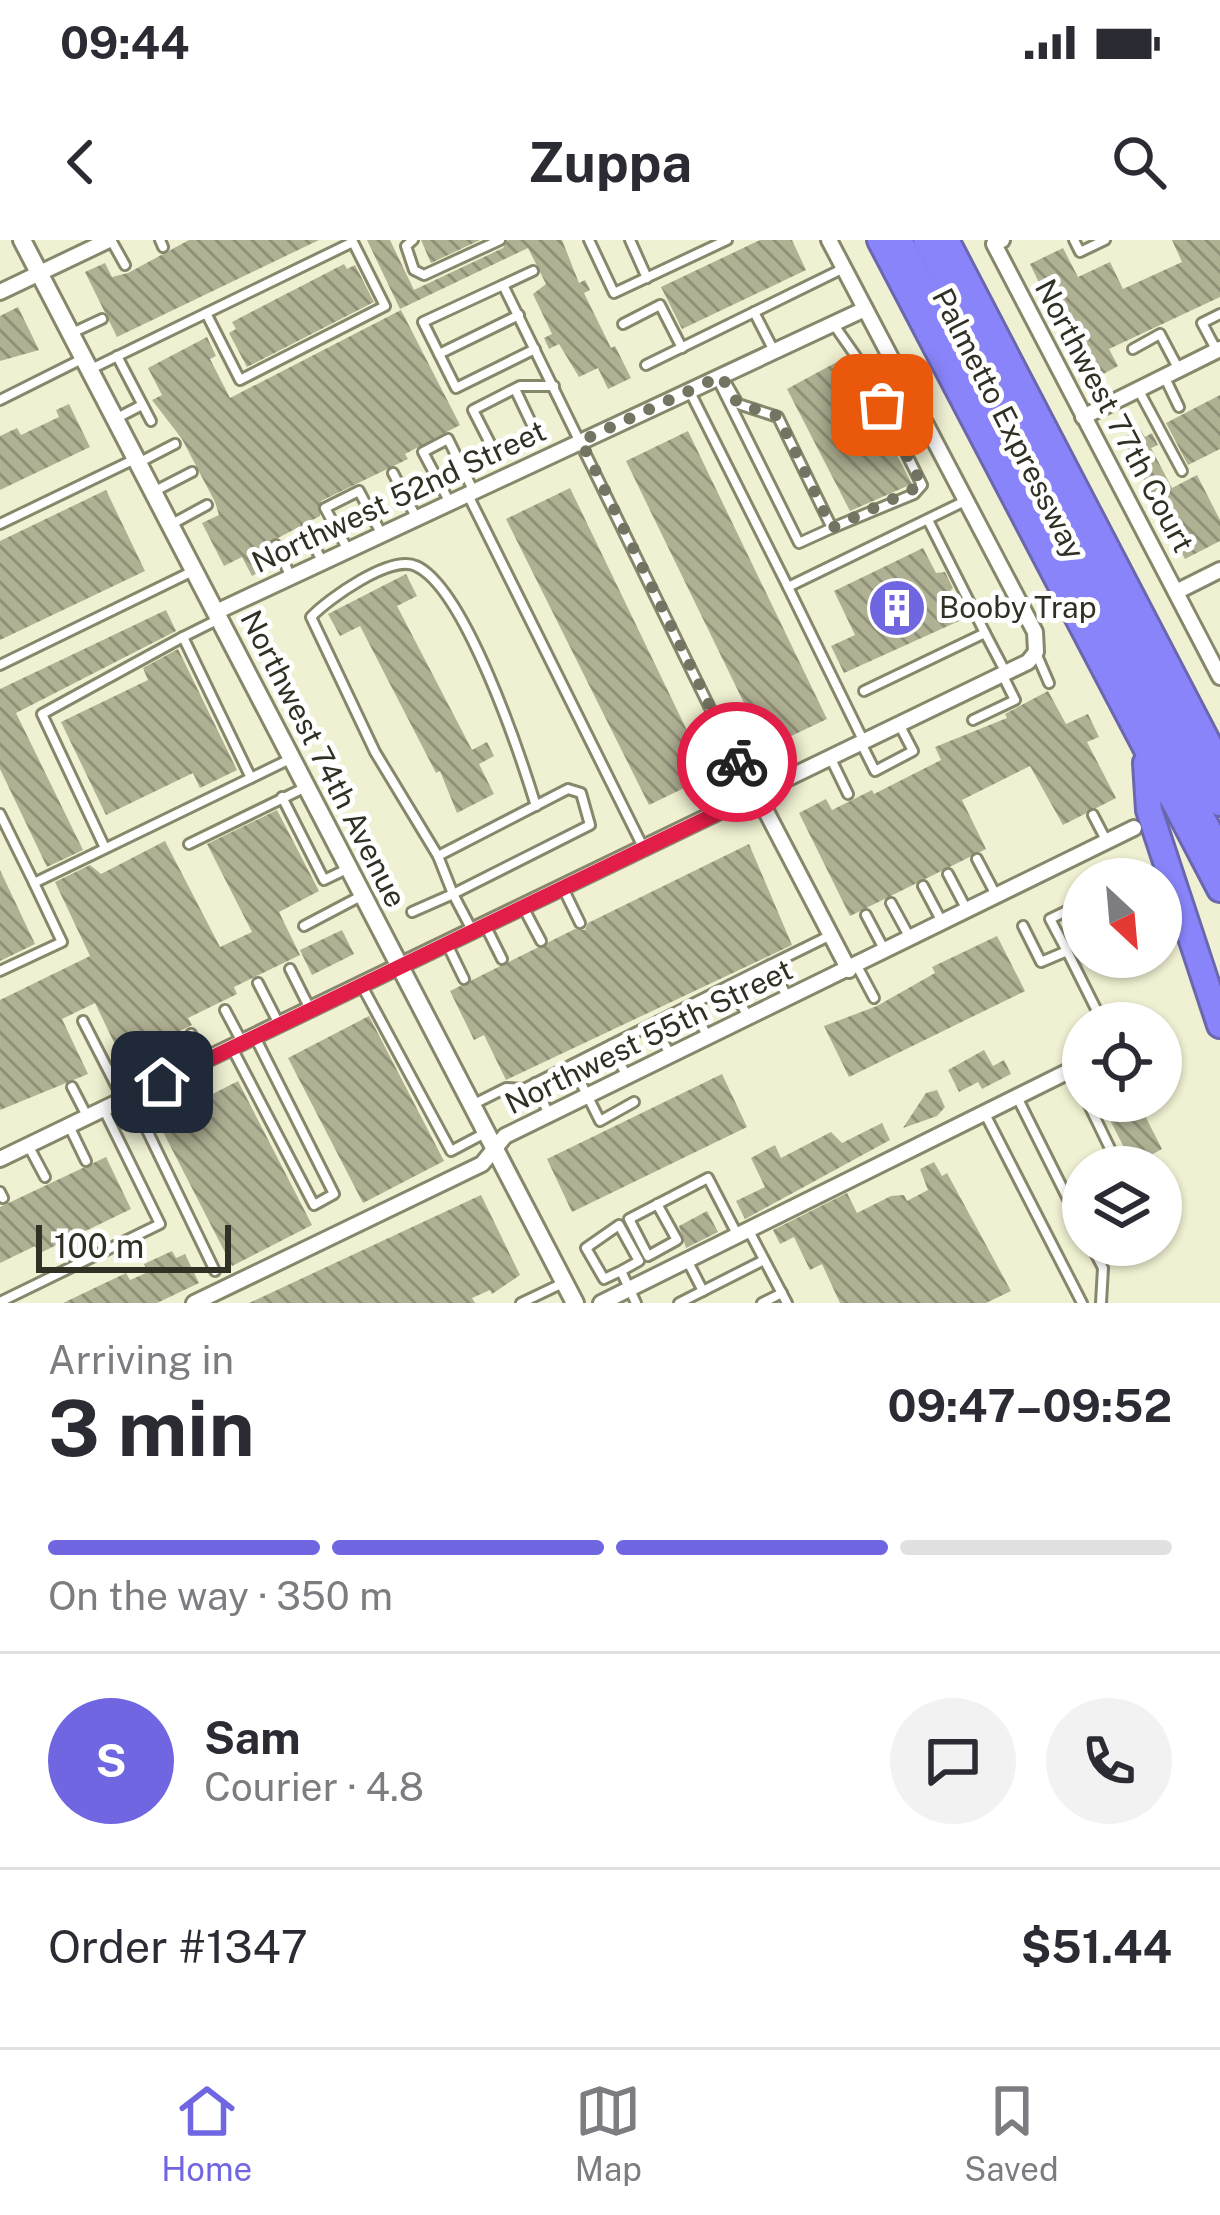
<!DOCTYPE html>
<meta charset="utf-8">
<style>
:root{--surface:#fff;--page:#f2f2f3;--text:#2b2b33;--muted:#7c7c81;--line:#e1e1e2;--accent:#7066e1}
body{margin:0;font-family:"Public Sans",sans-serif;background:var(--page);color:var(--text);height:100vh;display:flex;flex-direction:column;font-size:45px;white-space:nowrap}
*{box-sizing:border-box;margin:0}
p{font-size:39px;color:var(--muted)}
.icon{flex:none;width:66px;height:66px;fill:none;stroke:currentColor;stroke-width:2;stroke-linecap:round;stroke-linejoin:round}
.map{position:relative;height:1063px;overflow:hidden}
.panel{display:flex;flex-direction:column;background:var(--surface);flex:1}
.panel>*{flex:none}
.needle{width:78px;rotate:154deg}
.tools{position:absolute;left:1062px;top:618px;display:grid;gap:24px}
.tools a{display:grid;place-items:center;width:120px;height:120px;border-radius:50%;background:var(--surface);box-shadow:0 3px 9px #0004;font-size:60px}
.scale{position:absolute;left:36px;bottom:30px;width:195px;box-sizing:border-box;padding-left:12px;border:6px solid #303024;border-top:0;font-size:33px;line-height:42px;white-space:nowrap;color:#303024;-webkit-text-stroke:9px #fff;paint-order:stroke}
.pin{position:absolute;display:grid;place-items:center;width:102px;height:102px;color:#fff;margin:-51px;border-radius:24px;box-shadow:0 6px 18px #0006}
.courier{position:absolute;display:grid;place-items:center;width:120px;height:120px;margin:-60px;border:9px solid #e11d48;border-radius:50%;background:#fff;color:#222;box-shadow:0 3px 15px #0007}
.head em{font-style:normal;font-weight:700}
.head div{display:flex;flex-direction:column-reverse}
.head{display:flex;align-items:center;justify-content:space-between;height:204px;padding:0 48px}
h1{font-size:78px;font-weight:700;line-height:90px}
.bar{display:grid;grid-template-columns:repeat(4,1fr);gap:18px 12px;align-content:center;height:144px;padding:0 48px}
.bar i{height:15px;border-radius:9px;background:var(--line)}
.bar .active{background:var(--accent)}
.bar p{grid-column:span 4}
.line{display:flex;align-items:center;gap:30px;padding:0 48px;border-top:3px solid var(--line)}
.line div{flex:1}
.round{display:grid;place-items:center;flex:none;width:126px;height:126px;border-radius:63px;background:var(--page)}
.status{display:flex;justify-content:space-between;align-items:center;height:84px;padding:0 60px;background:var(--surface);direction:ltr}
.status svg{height:33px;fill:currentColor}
header{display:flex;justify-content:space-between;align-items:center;height:156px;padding:0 48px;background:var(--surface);font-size:54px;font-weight:700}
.menu{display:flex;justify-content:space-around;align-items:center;height:168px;border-top:3px solid var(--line);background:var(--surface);font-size:33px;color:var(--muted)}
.menu a{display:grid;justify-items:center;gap:6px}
.menu .active{color:var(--accent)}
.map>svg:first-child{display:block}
.building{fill:url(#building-back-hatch)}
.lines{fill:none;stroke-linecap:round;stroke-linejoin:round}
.service-casing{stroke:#87876b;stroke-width:14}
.minor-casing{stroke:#87876b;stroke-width:20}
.tertiary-casing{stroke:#87876b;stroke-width:22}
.motorway-casing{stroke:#6a67ae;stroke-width:30}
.service{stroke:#fff;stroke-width:8}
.minor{stroke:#fff;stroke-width:14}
.tertiary{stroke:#fff;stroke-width:16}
.motorway{stroke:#8984f9;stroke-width:24}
.done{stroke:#737461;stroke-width:12;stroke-dasharray:0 21.6}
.route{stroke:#e11d48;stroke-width:15}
.labels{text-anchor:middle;stroke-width:10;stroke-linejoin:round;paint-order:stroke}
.street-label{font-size:30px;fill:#303024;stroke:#fff}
.poi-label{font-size:30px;fill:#303024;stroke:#fff;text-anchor:start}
</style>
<div class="status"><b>09:44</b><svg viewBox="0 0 49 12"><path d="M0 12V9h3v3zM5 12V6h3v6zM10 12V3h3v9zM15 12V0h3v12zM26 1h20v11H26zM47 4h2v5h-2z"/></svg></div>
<header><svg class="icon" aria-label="back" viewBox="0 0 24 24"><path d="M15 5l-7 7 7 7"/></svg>Zuppa<svg class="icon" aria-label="search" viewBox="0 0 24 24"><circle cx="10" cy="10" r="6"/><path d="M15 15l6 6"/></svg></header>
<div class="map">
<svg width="1220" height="1063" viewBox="0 0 1220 1063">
<defs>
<pattern id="building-back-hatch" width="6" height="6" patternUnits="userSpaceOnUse" patternTransform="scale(3)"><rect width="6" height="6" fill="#b0b093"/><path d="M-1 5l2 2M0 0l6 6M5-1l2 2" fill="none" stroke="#909078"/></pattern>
</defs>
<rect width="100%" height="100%" fill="#f0f1d2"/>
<g class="building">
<path d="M189 0H319L117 97 85 32 105 23 112 37 128 33Z"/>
<path d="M367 0H390L414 50 503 8 508 0H562L579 43 585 40 590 50 584 53 611 108 615 106 631 138 608 149 598 128 579 137 559 104 549 109 544 98 552 94 533 54 546 44 528 8 400 69Z"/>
<path d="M421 0H480L431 23Z"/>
<path d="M760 0H792L806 30 682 89 661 47Z"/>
<path d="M1172 0H1220V57L1109 109 1118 126 1087 143 1030 24 1063 8 1078 37 1110 22 1123 49 1182 22Z"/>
<path d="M344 24 347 29 355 25 374 62 247 127 229 93 236 89 232 82Z"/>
<path d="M18 67 39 110 0 121V76Z"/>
<path d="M401 70 460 185 405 214 408 219 321 261 320 276 253 311 263 330 252 336 242 317 224 326 202 283 219 275 215 262 182 199 152 160 162 155 148 128 207 97 216 116 210 119 230 158Z"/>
<path d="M846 117 912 244 850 271 787 149Z"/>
<path d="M1220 155V209L1188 225 1166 183Z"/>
<path d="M69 164 90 207 0 250V196L17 188 21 195 59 177 56 170Z"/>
<path d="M1140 189 1145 197 1152 193 1158 205 1151 208 1172 248 1197 235 1220 280V301L1185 319 1122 198Z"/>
<path d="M688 191 827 479 766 508 626 221Z"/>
<path d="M570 248 709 536 649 565 506 279Z"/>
<path d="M106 250 145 331 0 400V301Z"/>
<path d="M923 308 936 333 945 332 953 348 946 355 959 381 844 433 831 406 855 395 834 351Z"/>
<path d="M406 334 417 356 397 366 472 510 487 502 494 516 479 524 494 554 457 573 440 531 436 533 360 386 340 396 328 374Z"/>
<path d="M166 370 176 391 16 473 83 610 47 627 0 529V449Z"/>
<path d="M178 409 237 530 200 548 193 533 106 575 61 482 148 440 143 428Z"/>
<path d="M1048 451 1066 484 1088 474 1099 497 1087 502 1116 558 1063 585 1030 526 962 560 986 609 850 676 799 573 826 559 832 570 872 550 874 554 941 520 935 507 1007 478 1005 474Z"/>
<path d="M277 570 319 651 279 672 300 715 234 747 237 754 188 778 192 785 122 819 95 763 62 779 88 834 0 870V760L90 716 55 642 90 625 101 634 165 601 220 707 252 692 207 604Z"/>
<path d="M749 604 792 705 506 840 484 795 474 800 450 751 575 689 585 690 588 683Z"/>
<path d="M0 630 35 704 0 721Z"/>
<path d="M1083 672V725L1062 682Z"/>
<path d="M342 690 354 714 312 735 300 710Z"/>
<path d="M997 696 1025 751 849 837 824 786 877 766 935 733 932 727Z"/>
<path d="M369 776 444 921 363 963 288 818Z"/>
<path d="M984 810 993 826 1004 820 1011 834 982 849 978 842 959 852 948 830Z"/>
<path d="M722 834 747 887 572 972 547 919Z"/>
<path d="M238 841 312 985 232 1026 158 882Z"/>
<path d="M937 850 945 867 937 876 903 888 926 853Z"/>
<path d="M1138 862 1162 909 1133 925 1109 878Z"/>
<path d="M882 883 890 900 745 979 736 961 765 947 751 918 775 905 781 918 831 892 842 903Z"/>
<path d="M106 917 131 969 38 1014 35 1006 0 1023V967Z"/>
<path d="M934 922 942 936 947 933 1011 1051 986 1063H840L822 1024 810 1030 794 997 780 1004 773 990 847 953 857 973 891 956 904 955 907 961 928 950 920 929Z"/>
<path d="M481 955 520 1035 492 1054 490 1050 472 1058 475 1063H249Z"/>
<path d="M707 971 718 992 686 1008 679 986Z"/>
<path d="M172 1011 176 1018 185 1014 199 1043 157 1063H63L126 1033 130 1040 148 1032 144 1024Z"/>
</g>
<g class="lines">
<g class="service-casing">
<g id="service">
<path d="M111 0 125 25"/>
<path d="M160 0 163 7"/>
<path d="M413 0 406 6 414 30 424 35 500 0"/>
<path d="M589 0 614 53 727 0"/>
<path d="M630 0 647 38"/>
<path d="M1074 0 1080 12 1105 0"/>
<path d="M533 31 503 45 752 554"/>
<path d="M503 45 423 82 456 148 535 109"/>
<path d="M754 72 774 111"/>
<path d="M623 84 660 65 682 108"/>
<path d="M72 93 102 79"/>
<path d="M1133 109 1160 94 1178 128"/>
<path d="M1217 111 1202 83 1220 74"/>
<path d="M439 114 519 75"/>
<path d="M117 116 151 181"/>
<path d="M646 125 842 29"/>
<path d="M91 129 353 2 385 66 240 140 206 73"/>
<path d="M722 136 738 164 778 177 832 288 914 254 922 245 862 125 834 85"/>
<path d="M717 138 799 303 832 288"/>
<path d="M1165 138 1179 167"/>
<path d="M515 149 536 193"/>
<path d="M1139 151 1182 231"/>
<path d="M690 152 788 347"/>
<path d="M0 160 82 119"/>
<path d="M117 178 142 165"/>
<path d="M495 213 473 170 520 146H554"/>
<path d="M140 222 175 204"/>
<path d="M393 233 416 277"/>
<path d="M155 251 192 232"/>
<path d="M468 255 643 607"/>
<path d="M449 261 423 212 448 199 473 250"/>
<path d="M0 284 135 219"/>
<path d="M172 284 207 265"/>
<path d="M306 290 322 321"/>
<path d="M276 305 290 335"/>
<path d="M348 310 325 268 359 251 381 293"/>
<path d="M985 393 1006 433"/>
<path d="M183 397 219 379"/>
<path d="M1036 413 1049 443"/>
<path d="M0 425 193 331"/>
<path d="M864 451 985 393 928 280"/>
<path d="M973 480 1015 460 1003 436"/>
<path d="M864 502 788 347 965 261"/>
<path d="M861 503 875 531 913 511 900 486"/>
<path d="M831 519 848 554"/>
<path d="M568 549 581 553 590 585 453 654 438 616Z"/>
<path d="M282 557 324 640 347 629"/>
<path d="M0 574 34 643 290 519"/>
<path d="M1093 575 1106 600"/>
<path d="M189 604 306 547"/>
<path d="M105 608 42 474 183 397 251 538"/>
<path d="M438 616 375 512 311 377C328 359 391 314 416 326 465 348 520 514 536 566"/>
<path d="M977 619 996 655"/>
<path d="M948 634 967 670"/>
<path d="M923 646 942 682"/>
<path d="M563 648 580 683"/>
<path d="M891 663 910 698"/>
<path d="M523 667 541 701"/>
<path d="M412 672 453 654 472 690"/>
<path d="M866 675 885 711"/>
<path d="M485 685 502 719"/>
<path d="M304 686 361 656"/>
<path d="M1023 686 1041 722 1067 711 1103 783"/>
<path d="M447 704 464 739"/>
<path d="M1067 711 1050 679 1083 663"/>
<path d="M857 726 874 758"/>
<path d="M290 729 310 769"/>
<path d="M0 731 62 702 34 643"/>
<path d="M258 743 279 784"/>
<path d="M731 745 748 777"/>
<path d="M362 746 451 911 485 893"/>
<path d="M788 758 770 725 831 695"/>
<path d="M692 765 707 796"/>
<path d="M225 770 242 802"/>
<path d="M83 781 123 859"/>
<path d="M653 784 670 814"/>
<path d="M191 794 204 820"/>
<path d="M232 808 314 965 334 954 255 797"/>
<path d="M146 813 162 840"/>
<path d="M572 825 600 881 634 862"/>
<path d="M1072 831 1083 853"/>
<path d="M627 837 611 805 770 725"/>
<path d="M535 843 549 875"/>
<path d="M72 847 87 876"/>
<path d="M131 857 215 1031"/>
<path d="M1017 857 1083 989"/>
<path d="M1087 861 1119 927"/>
<path d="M472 865 506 848 524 849 611 805"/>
<path d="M985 874 1082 1063"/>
<path d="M70 888 86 921"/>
<path d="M29 907 45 937"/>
<path d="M0 952 3 958"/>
<path d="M657 964 677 1000 648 1016 629 979 708 938 737 994"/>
<path d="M749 991 787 1063"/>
<path d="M1091 1005 1103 1028 1101 1063"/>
<path d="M687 1020 703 1051"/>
<path d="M621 1031 639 1021 619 985 586 1008 604 1039 621 1031 636 1063"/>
<path d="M0 1062 160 984 104 870"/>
<path d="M521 1063 563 1043"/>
<path d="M679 1063 764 1020"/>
<path d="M762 1063 782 1053"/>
</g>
</g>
<g class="minor-casing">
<g id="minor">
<path d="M1002 0 994 4 1220 437"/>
<path d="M0 52 109 0"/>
<path d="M1083 177 1220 109"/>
<path d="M1176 352 1220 330"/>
<path d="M216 372 865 69"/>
<path d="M757 554 849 730"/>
<path d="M0 919 1028 422 1036 412 1035 392 829 0"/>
<path d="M194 1063 482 924 505 896 1134 588"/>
<path d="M601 1063 1083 824"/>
</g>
</g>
<g class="tertiary-casing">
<path id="tertiary" d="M22 0 575 1063"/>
</g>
<g class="motorway-casing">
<g id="motorway">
<path d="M880 0 1220 649"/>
<path d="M899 0 1220 612"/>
<path d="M926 0 1220 563"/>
<path d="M946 0 1220 526"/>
<path d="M1146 523 1149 570 1220 785"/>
</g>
</g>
<use href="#service" class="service"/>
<use href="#minor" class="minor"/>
<use href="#tertiary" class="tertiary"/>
<use href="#motorway" class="motorway"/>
</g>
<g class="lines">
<path class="done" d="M737 522 581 201 721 136 738 164 778 176 832 288 922 245 882 165"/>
<path class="route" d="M162 842 753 556 737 522"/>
</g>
<defs>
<g id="building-disc" transform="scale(3)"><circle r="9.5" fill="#7066e1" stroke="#fff"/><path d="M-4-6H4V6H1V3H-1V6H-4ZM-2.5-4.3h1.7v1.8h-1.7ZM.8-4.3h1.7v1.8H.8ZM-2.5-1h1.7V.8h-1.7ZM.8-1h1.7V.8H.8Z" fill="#fff"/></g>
</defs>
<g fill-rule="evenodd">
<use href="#building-disc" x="897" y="368"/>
</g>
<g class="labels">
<g class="street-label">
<text transform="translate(1114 176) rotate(62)" y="10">Northwest 77th Court</text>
<text transform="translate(1008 184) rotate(63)" y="10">Palmetto Expressway</text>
<text transform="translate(399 257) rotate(-25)" y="10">Northwest 52nd Street</text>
<text transform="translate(323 519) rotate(63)" y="10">Northwest 74th Avenue</text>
<text transform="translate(649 797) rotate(-26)" y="10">Northwest 55th Street</text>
</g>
<g class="poi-label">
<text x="939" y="378">Booby Trap</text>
</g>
</g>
</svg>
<div class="tools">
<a><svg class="needle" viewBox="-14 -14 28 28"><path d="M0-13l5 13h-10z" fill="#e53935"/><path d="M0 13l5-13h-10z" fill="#7c7c81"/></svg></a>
<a><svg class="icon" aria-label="locate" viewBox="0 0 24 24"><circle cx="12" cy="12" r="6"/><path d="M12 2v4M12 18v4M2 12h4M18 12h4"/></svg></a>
<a><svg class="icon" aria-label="layers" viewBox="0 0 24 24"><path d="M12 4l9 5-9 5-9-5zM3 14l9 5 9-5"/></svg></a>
</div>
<div class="scale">100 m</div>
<div class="pin" style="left:882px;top:165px;background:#ea580c"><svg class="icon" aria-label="bag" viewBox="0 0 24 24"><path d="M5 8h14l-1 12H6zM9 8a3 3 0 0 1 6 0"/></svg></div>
<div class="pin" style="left:162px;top:842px;background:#1f2937"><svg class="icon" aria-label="home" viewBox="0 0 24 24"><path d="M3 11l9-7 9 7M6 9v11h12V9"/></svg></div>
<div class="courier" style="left:737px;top:522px"><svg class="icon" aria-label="bike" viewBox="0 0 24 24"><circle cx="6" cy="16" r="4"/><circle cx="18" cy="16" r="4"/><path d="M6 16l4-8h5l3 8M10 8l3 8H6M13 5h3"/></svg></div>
</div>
<section class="panel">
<div class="head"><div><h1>3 min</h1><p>Arriving in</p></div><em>09:47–09:52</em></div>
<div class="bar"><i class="active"></i><i class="active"></i><i class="active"></i><i></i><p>On the way · 350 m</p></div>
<div class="line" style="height:216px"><b class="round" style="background:var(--accent);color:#fff">S</b><div><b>Sam</b><p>Courier · 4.8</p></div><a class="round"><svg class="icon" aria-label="chat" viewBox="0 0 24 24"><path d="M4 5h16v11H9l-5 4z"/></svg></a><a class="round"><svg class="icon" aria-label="phone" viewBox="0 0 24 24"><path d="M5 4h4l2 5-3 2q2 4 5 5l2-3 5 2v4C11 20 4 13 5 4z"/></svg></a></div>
<div class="line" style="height:156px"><div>Order #1347</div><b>$51.44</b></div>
</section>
<nav class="menu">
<a class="active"><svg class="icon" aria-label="home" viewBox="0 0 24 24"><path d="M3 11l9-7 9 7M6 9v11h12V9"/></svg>Home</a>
<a><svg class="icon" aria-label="map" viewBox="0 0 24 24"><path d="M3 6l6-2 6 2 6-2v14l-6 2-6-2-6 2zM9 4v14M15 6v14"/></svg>Map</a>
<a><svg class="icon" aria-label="saved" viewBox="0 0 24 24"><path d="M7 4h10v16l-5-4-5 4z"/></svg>Saved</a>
</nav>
